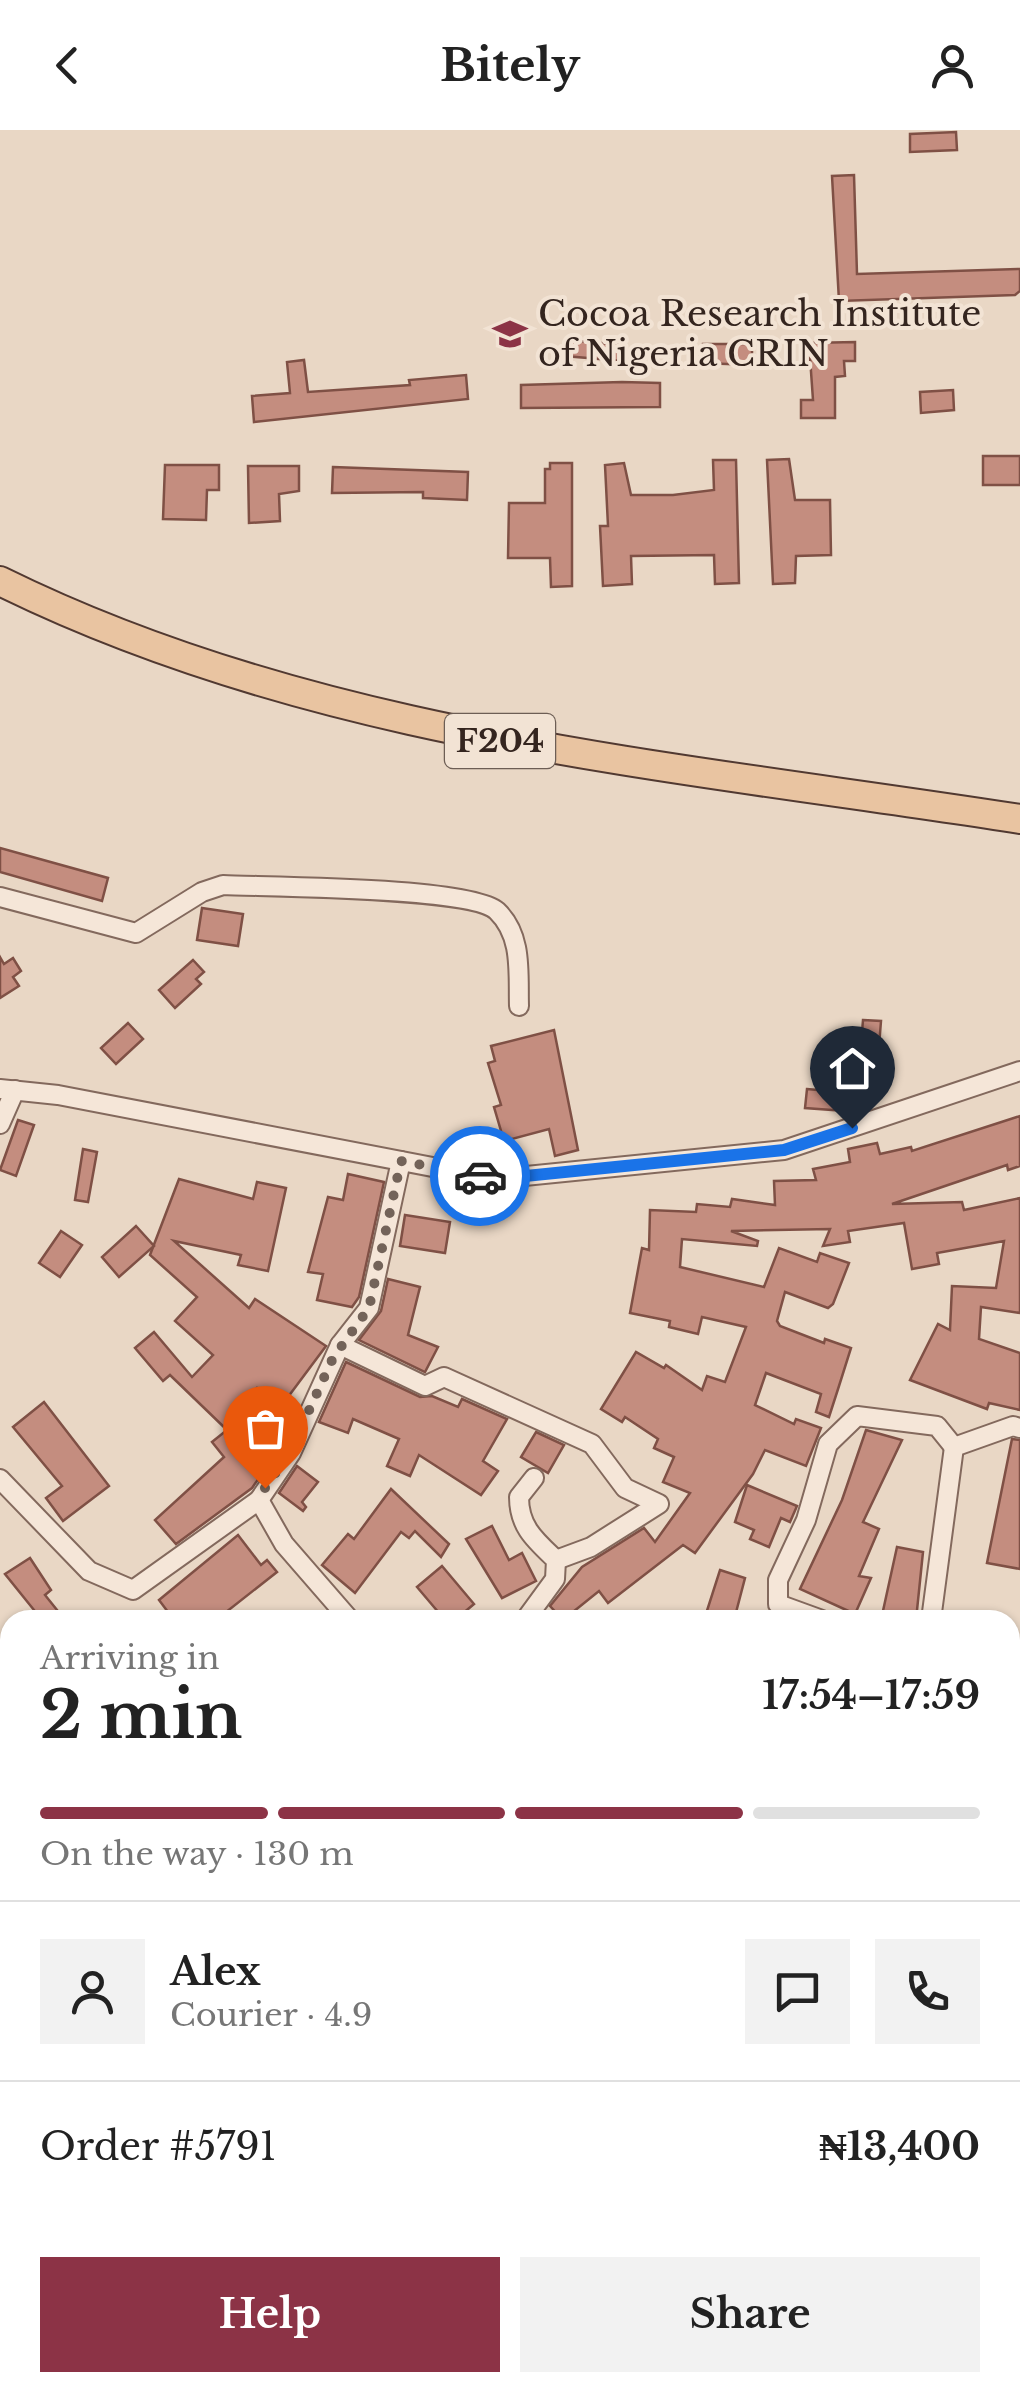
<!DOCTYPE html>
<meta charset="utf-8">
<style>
:root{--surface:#fff;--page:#f2f2f2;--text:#222;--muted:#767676;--line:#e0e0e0;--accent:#8c3346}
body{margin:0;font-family:"Libre Baskerville",serif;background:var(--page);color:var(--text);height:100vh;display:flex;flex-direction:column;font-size:38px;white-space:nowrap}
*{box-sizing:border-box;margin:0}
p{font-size:32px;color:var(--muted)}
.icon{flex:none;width:55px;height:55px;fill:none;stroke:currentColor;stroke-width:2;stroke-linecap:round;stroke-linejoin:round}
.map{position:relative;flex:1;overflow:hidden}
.panel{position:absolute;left:0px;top:1480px;width:1020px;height:782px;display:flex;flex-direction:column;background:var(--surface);border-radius:30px 30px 0 0;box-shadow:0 2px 8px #0004}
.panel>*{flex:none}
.pin{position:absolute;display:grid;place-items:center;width:85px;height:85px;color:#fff;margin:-102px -42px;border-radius:50% 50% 50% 0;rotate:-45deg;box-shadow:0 0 10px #0007}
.pin .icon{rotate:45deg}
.courier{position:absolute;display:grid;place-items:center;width:100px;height:100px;margin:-50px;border:8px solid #1a73e8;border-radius:50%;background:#fff;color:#222;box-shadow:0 2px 12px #0007}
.overview em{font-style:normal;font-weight:700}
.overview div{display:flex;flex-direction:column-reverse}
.overview{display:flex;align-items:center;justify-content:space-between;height:170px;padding:0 40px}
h1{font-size:65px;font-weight:700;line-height:75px}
.bar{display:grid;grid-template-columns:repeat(4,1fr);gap:15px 10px;align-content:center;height:120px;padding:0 40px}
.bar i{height:12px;border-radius:8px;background:var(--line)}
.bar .on{background:var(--accent)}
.bar p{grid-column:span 4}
.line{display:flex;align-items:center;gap:25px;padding:0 40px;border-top:2px solid var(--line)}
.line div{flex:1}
.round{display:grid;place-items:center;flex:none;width:105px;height:105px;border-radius:0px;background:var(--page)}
.cta{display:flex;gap:20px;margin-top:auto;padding:20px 40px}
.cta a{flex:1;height:115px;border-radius:0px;background:var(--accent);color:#fff;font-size:40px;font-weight:700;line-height:115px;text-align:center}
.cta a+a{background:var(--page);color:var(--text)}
header{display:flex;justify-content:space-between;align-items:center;height:130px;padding:0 40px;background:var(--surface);font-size:45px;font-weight:700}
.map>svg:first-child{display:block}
.building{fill:#c48d7f;stroke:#7f5045;stroke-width:2.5}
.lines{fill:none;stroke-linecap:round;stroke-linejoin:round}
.street-casing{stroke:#83695d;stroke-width:22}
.primary-casing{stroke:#513931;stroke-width:32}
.street{stroke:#f5e6d8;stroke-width:18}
.primary{stroke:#e9c4a1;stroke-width:28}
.done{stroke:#736359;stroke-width:10;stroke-dasharray:0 18}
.route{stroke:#1a73e8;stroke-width:12}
.labels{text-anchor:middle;stroke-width:8;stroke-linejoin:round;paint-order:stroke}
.shield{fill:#f2e3d4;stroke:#6d5e55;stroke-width:2.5}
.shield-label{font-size:32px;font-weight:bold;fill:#34251f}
.poi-label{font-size:35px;fill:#34251f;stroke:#f2e3d4;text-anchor:start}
</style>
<header><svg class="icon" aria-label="back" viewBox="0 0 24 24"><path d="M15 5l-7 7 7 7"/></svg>Bitely<svg class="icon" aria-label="person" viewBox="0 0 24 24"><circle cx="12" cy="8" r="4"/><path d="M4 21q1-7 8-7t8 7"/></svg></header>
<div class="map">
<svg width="1020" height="2261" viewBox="0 0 1020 2261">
<rect width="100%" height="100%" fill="#e9d7c5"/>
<g class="building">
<path d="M956 2 957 20 910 22V4Z"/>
<path d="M854 45 857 144 1020 139V161L1015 165 839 171 832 46Z"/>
<path d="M567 210 623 215 622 231 565 226Z"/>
<path d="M855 212V231H844L845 246 835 247V288H801V270H813L809 213Z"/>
<path d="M703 214H752V235L702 233Z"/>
<path d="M304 230 308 262 410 255 409 250 466 245 468 269 254 292 252 266 290 263 287 232Z"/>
<path d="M622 252 660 253V277L521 278V255Z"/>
<path d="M953 260 954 280 921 283 920 262Z"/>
<rect x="983" y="326" width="37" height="29"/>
<path d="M789 329 795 370H830L831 425 796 426 795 453 773 454 767 330Z"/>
<path d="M713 330H736L739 453 715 454 714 425 631 426 632 454 603 456 600 396H608L605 335 624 333 631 365H673L714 360Z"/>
<path d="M550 333H572V456L551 457 550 428H508L509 373H545V339H550Z"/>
<path d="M165 335H219V360H207L206 390 163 389Z"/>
<path d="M248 336H299V361L279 364 280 391 249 393Z"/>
<path d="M333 337 468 342 467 370 423 368V362L332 363Z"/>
<path d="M0 718 108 748 102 771 0 742Z"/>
<path d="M202 778 243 784 238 816 197 810Z"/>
<path d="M0 827 4 834 13 828 21 841 13 847 19 856 0 868Z"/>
<path d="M193 830 204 842 196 849 201 854 175 878 159 860Z"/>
<path d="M863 890 881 891 876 954 858 953Z"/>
<path d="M128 893 143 909 116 934 101 918Z"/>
<path d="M554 900 578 1020 555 1026 549 999 504 1011 494 977 501 975 488 933 495 931 491 916Z"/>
<path d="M807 959 861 964 859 982 805 978Z"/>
<path d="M1020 986V1036L1008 1040 1007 1035 892 1074 962 1072 964 1080 1020 1068V1183L981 1177 979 1209 1020 1223V1280L989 1273 987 1279 910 1250 938 1194 950 1200 952 1156 996 1158 1004 1111 937 1123 939 1134 912 1139 904 1093 848 1101 850 1112 823 1116 830 1099 731 1101 758 1111 757 1116 682 1109 680 1137 764 1157 779 1118 817 1132 820 1123 849 1133 833 1174 828 1178 785 1162 777 1191 780 1196 824 1213 825 1209 851 1218 839 1256 829 1287 816 1282 821 1264 766 1243 755 1275 794 1294 796 1289 821 1298 806 1336 765 1320 753 1344 695 1423 683 1415 608 1473 599 1461 563 1490 550 1476 582 1437 644 1398 655 1412 690 1363 663 1352 674 1327 654 1318 658 1309 625 1287 622 1292 601 1279 636 1222 664 1238 666 1235 702 1260 707 1246 725 1252 746 1197 702 1187 698 1204 669 1197 670 1191 630 1183 642 1118 649 1120 650 1080 696 1082 697 1074 730 1077 732 1069 775 1075 774 1051 816 1050 813 1039 850 1032 848 1019 877 1013 880 1024 911 1017 912 1021Z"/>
<path d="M18 990 34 995 16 1046 0 1040Z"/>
<path d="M83 1019 97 1022 88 1072 75 1070Z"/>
<path d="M348 1044 384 1052 359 1167 352 1177 317 1170 323 1144 308 1142 328 1067 343 1070Z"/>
<path d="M179 1049 253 1069 257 1052 286 1058 268 1141 238 1135 241 1125 174 1111 249 1178 255 1169 326 1216 282 1275 257 1258 232 1285 270 1332 252 1358 176 1414 155 1390 224 1327 212 1312 227 1300 170 1245 163 1251 135 1218 154 1202 192 1247 213 1225 175 1191 197 1167 150 1125Z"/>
<path d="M405 1085 450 1092 445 1123 400 1116Z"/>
<path d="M136 1096 154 1116 119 1147 102 1127Z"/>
<path d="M61 1101 82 1115 60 1147 39 1133Z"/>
<path d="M388 1149 420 1157 408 1205 438 1217 425 1242 359 1210 381 1181Z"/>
<path d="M346 1232 420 1267 432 1266 458 1277 462 1269 507 1289 483 1331 498 1341 481 1365 419 1325 410 1346 387 1336 399 1309 353 1289 348 1303 319 1292Z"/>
<path d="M44 1272 109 1356 63 1391 46 1368 62 1356 13 1297Z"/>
<path d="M866 1300 902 1310 863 1392 879 1399 859 1446 871 1448 855 1484 800 1459 842 1370Z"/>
<path d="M536 1302 564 1315 548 1343 521 1327Z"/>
<path d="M1012 1309 1020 1310V1439L987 1433Z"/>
<path d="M297 1336 318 1352 302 1372 306 1377 303 1381 279 1363Z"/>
<path d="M747 1355 797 1376 790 1392 781 1388 769 1417 750 1409 754 1400 735 1392Z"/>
<path d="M391 1359 449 1414 441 1427 415 1401 409 1408 401 1402 355 1463 322 1435 348 1404 354 1409Z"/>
<path d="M492 1396 509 1430 522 1423 536 1451 502 1468 466 1409Z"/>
<path d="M238 1405 261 1435 267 1430 277 1442 216 1490H174L159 1470Z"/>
<path d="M897 1417 923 1422 916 1490H881Z"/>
<path d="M30 1428 51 1460 45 1465 65 1490H22L34 1480 5 1444Z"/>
<path d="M442 1436 474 1474 455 1490H445L417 1457Z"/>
<path d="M720 1440 745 1448 734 1490H704Z"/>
</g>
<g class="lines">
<g class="street-casing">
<g id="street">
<path d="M0 767 136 803 202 762 223 755C269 757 472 757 497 781 523 806 518 843 519 876"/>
<path d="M0 959 58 965 495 1049 784 1020 1020 941"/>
<path d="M0 994 15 960"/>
<path d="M401 1031 369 1178 340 1215 425 1256 444 1247 592 1314 625 1358 659 1374 591 1417 556 1430"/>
<path d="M0 1349 89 1441 133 1460 259 1370 284 1414 350 1490"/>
<path d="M259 1370 291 1323 340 1215"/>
<path d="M525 1490 555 1449 556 1430C535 1410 519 1397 519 1367L534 1348"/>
<path d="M822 1490 778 1474V1450L806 1390 828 1314 857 1286 937 1296 954 1317"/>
<path d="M931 1490 954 1317 1013 1296 1020 1298"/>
<path d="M1010 1823 1020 1832"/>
<path d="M1010 2204 1020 2193"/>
<path d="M450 2261 459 2252"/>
<path d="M951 2261 960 2252"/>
</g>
</g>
<g class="primary-casing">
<path id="primary" d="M0 451C318 608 674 635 1020 689"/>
</g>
<use href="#street" class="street"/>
<use href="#primary" class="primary"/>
</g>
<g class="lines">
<path class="done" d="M265 1358 290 1322 333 1228 369 1178 401 1031 480 1046"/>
<path class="route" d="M480 1046 495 1049 784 1020 852 998"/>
</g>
<defs>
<g id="school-bare" transform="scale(2.7)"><path d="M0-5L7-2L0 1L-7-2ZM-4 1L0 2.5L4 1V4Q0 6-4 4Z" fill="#8c3346" stroke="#f2e3d4" stroke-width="2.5" paint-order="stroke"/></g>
</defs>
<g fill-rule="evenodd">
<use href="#school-bare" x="510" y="204"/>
</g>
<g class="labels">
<rect class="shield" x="445" y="584" width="110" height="54" rx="8"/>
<g class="shield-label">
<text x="500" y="622">F204</text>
</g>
<g class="poi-label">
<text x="538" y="196">Cocoa Research Institute<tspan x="538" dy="40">of Nigeria CRIN</tspan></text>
</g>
</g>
</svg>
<div class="pin" style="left:265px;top:1358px;background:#ea580c"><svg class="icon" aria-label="bag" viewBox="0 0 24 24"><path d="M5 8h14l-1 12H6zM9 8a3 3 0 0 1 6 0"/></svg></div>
<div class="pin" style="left:852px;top:998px;background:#1f2937"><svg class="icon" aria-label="home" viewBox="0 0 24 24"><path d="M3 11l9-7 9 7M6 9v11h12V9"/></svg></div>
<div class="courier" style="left:480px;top:1046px"><svg class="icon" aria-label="car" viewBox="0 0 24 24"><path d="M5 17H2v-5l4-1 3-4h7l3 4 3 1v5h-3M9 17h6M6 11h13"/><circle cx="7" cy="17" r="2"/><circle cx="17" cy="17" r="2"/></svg></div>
<section class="panel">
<div class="overview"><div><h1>2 min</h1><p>Arriving in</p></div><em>17:54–17:59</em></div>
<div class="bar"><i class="on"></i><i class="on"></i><i class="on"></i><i></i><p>On the way · 130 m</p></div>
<div class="line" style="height:180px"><a class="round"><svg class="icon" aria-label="person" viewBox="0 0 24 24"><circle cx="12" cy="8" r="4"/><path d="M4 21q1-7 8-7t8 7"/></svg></a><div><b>Alex</b><p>Courier · 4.9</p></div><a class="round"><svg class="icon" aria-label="chat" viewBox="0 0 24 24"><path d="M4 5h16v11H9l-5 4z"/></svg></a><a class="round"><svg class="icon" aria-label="phone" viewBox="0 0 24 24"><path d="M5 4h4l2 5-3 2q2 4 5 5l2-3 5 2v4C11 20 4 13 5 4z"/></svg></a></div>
<div class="line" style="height:130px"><div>Order #5791</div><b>₦13,400</b></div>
<div class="cta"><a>Help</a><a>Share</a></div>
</section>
</div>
